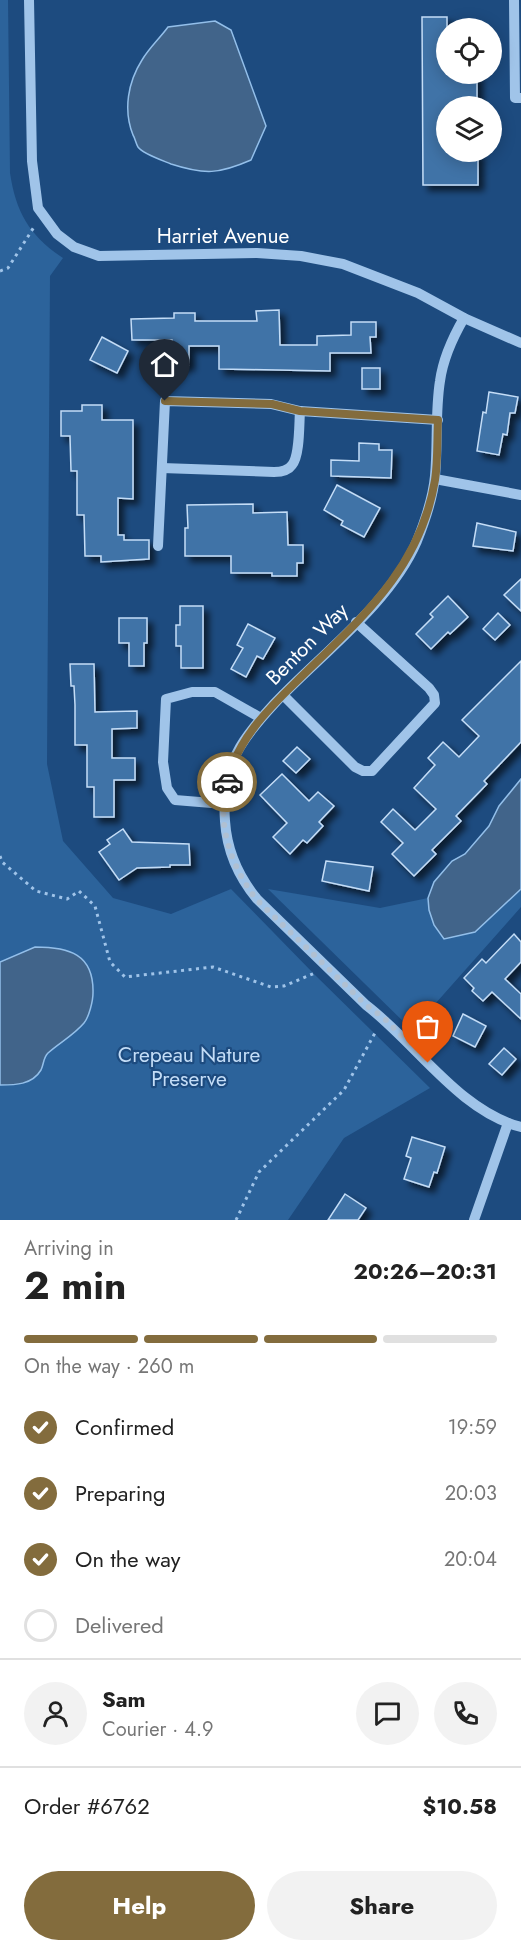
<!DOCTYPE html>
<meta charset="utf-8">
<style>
:root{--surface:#fff;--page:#f2f2f2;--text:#222;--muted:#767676;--line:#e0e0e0;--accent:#836c3d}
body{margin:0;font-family:Jost,sans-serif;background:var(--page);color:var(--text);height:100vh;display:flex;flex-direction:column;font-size:22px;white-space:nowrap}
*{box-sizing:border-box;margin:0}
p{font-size:20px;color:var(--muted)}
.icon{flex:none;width:33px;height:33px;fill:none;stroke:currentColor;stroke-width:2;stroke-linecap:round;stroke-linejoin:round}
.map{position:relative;height:1220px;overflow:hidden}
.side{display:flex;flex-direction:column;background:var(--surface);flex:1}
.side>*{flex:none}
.buttons{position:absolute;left:436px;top:18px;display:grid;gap:12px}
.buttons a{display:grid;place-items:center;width:66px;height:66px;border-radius:50%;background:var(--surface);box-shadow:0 3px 15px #0003;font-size:30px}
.pin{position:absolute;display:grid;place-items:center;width:51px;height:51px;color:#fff;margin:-62px -26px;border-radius:50% 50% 50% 0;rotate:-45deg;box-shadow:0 0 6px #0007}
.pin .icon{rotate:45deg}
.courier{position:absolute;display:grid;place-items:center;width:60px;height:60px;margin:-30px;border:4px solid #836c3d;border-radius:50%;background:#fff;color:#222;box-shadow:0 2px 8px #0007}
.overview em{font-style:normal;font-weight:700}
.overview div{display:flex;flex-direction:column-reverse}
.overview{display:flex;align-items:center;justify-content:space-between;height:102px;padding:0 24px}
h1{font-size:39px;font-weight:700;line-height:45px}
.bar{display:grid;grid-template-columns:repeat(4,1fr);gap:9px 6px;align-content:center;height:72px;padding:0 24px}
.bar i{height:8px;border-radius:4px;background:var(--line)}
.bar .current{background:var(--accent)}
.bar p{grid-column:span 4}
.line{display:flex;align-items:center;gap:15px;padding:0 24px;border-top:2px solid var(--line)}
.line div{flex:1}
.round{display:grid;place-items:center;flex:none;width:63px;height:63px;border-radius:32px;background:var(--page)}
ol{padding:0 24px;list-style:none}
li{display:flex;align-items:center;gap:18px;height:66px}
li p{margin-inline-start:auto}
li .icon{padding:6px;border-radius:50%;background:var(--accent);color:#fff;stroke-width:4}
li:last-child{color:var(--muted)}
li i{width:33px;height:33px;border:3px solid var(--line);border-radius:50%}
.action{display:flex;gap:12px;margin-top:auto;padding:12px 24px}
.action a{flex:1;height:69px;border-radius:36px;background:var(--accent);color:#fff;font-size:24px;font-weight:700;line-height:69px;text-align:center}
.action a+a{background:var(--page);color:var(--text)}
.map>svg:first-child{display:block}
.green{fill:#2c639b}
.water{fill:#41648a;stroke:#93bfea;stroke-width:1.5}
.building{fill:#4173a7;stroke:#c4ddf7;stroke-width:1.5;filter:url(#shadow)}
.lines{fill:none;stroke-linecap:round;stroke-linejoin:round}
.path{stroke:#a0c4e9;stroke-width:3;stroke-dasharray:3 4.5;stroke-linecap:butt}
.minor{stroke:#a0c4e9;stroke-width:10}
.done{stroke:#b0c0d2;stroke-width:6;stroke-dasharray:0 10.8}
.route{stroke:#836c3d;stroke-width:8}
.labels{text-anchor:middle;stroke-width:4.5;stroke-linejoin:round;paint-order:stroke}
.street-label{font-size:21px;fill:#fff;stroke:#1d4b7f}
.park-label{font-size:21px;fill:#c4ddf7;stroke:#1d4b7f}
</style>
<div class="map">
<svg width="521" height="1220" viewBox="0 0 521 1220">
<defs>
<filter id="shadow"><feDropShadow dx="5.5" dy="5.5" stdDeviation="3" flood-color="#0009"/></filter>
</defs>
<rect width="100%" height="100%" fill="#1d4b7f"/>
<g class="green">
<path d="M0 0H8L10 173C16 213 30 236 63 258L50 276 47 764 63 841 113 898 171 914 231 889 314 974 430 1088 344 1138 288 1220H0Z"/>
<path d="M268 889 380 908 428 898 429 910 434 925 475 932 521 889V907L412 1030Z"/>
</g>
<g class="water">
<path d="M215 21 231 30 266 126 251 160C219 174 205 175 171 164 164 161 143 154 138 147 136 144 135 138 133 135 123 110 128 82 142 60 149 48 160 38 168 27Z"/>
<path d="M521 779V889L475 932 444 939 434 925 429 910 428 898 434 882 452 861 465 854 489 826 499 806Z"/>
<path d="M35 947C69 947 94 954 93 993 93 1001 89 1017 84 1023 74 1035 59 1043 48 1053 43 1058 44 1064 41 1070 32 1085 15 1085 0 1085V962Z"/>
</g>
<g class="building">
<path d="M422 17H447V74H477V106H447V152H478V185H423Z"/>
<path d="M279 310 280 345H317V336L351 335V322H376V337H370L371 353H330V371L219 369V346H189V365H172V340H132L131 319 174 318V313H195V321H257L256 311Z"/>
<path d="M102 337 128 351 117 373 90 360Z"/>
<rect x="362" y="368" width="18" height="21"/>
<path d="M489 392 518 397 515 413H510L507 435 503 434 499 455 477 451 483 412 486 413Z"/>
<path d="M82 405H102V420H133V499L118 498V535H124V540H149V559L101 562V556H85L84 515H77V471H71L70 436H61V411H82Z"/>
<path d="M359 443 379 444V450H392L391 478 331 476V460L359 461Z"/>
<path d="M337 485 380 508 364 537 341 525 343 521 324 510Z"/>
<path d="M253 504V513L287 512 288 545H303V563H297V576H272V573H231V556H185V528H188L187 505Z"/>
<path d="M477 523 516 532 513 551 473 546Z"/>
<path d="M521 579V611L504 595Z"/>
<path d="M448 596 468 617 450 634 448 632 431 649 416 634 433 617 430 614Z"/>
<path d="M180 606H203V668H181V646H176V625H180Z"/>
<path d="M498 613 510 625 495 640 483 629Z"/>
<path d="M119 618H147V643H144V666H129V643H119Z"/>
<path d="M248 624 275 638 263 659 257 656 246 677 231 669 243 648 237 645Z"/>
<path d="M521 661V742L484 781 487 784 456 816 461 821 432 850 436 854 414 876 392 854 403 843 381 822 393 809 415 830 436 809 414 788 435 765 428 758 443 742 459 757 479 736 462 720Z"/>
<path d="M70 664H94L95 712 137 711V728L112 729V758H135V780H114V817H94V787H87V745H75V705L74 686H71Z"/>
<path d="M297 747 310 759 296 773 283 761Z"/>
<path d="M282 774 309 801 318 792 334 806 319 822 323 826 307 843 303 840 290 854 273 837 287 823 260 795Z"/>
<path d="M123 829 132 842 189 844 190 865H170V867L137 868 119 880 99 852 110 844 107 840Z"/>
<path d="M326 861 373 867 369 891 322 881Z"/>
<path d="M514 934 521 942V962L505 979 521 994V1019L492 992 483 1001 472 991 474 988 464 978 482 959 486 963Z"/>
<path d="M463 1014 486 1026 475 1047 453 1036Z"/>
<path d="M504 1048 516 1059 502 1075 489 1064Z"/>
<path d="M412 1137 445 1147 437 1173 434 1172 429 1187 404 1179 411 1158 406 1156Z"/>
<path d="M345 1194 366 1208 358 1220H328Z"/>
</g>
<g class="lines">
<g class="path">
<path d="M0 271 8 268 34 227"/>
<path d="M0 856 2 862 36 891 67 899 79 891 95 906 110 962 125 977 213 967 271 987 284 986 315 973"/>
<path d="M236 1220 259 1172 344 1090 376 1031"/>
</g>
<g class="minor">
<path d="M29 0 32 161 38 208 57 234 74 247 99 256 257 253 301 256 343 264 418 293 464 318 521 343"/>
<path d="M514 0 515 98H521"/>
<path d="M464 318C453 337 443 359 440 381 435 412 438 445 435 476 433 498 425 521 417 541 390 604 320 655 274 704 262 717 249 732 240 747 227 769 223 796 225 821 227 852 238 876 257 899L366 1005C416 1043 459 1111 521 1127"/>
<path d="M162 468 274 472C281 472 288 471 292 465 300 456 299 424 300 411"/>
<path d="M435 479 521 495"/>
<path d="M158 546 165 401 271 404 300 411 438 420"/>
<path d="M283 695 355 767 363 771H372L435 703 434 695 429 688 356 622"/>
<path d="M224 804 175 800 167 788 163 762 166 699 192 692H215L261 718"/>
<path d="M474 1220 508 1123"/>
</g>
</g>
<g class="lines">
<path class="done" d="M227 782C216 824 231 867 257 900L366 1005 384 1018 428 1063"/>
<path class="route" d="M165 401 272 404 300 411 438 420C437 440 438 461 435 480 420 571 358 621 296 682 266 711 237 741 227 782"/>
</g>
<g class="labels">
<g class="street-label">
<text x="223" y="243">Harriet Avenue</text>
<text transform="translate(307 644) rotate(-45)" y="7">Benton Way</text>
</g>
<g class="park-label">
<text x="189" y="1062">Crepeau Nature<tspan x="189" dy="24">Preserve</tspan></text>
</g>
</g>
</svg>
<div class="buttons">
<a><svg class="icon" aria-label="locate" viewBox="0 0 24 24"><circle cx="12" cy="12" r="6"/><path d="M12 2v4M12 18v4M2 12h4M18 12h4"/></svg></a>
<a><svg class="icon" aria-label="layers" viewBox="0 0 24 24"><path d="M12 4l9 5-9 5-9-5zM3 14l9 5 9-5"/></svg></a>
</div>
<div class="pin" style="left:428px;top:1063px;background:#ea580c"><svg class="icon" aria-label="bag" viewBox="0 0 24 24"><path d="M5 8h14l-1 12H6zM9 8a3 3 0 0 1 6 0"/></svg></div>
<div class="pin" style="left:165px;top:401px;background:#1f2937"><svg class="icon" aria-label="home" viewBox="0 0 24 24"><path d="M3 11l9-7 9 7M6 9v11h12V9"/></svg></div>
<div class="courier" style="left:227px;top:782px"><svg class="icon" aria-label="car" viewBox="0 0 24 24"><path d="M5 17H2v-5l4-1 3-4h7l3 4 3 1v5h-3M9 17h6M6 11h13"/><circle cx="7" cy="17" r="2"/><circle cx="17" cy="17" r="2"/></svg></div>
</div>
<section class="side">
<div class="overview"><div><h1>2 min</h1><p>Arriving in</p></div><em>20:26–20:31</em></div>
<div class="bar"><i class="current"></i><i class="current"></i><i class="current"></i><i></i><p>On the way · 260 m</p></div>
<ol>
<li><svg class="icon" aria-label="check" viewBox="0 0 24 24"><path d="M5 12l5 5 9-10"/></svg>Confirmed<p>19:59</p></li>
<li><svg class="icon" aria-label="check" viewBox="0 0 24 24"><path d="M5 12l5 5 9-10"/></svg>Preparing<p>20:03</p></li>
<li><svg class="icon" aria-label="check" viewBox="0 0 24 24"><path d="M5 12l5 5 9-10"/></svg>On the way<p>20:04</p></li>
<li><i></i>Delivered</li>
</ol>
<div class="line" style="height:108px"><a class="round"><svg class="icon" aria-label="person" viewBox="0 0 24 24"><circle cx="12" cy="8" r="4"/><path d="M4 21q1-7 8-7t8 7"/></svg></a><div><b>Sam</b><p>Courier · 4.9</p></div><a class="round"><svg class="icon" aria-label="chat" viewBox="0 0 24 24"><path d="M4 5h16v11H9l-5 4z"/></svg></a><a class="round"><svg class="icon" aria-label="phone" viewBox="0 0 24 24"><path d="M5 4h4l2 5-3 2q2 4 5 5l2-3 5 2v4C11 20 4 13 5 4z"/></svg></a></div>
<div class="line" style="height:78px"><div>Order #6762</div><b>$10.58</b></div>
<div class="action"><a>Help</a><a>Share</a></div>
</section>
